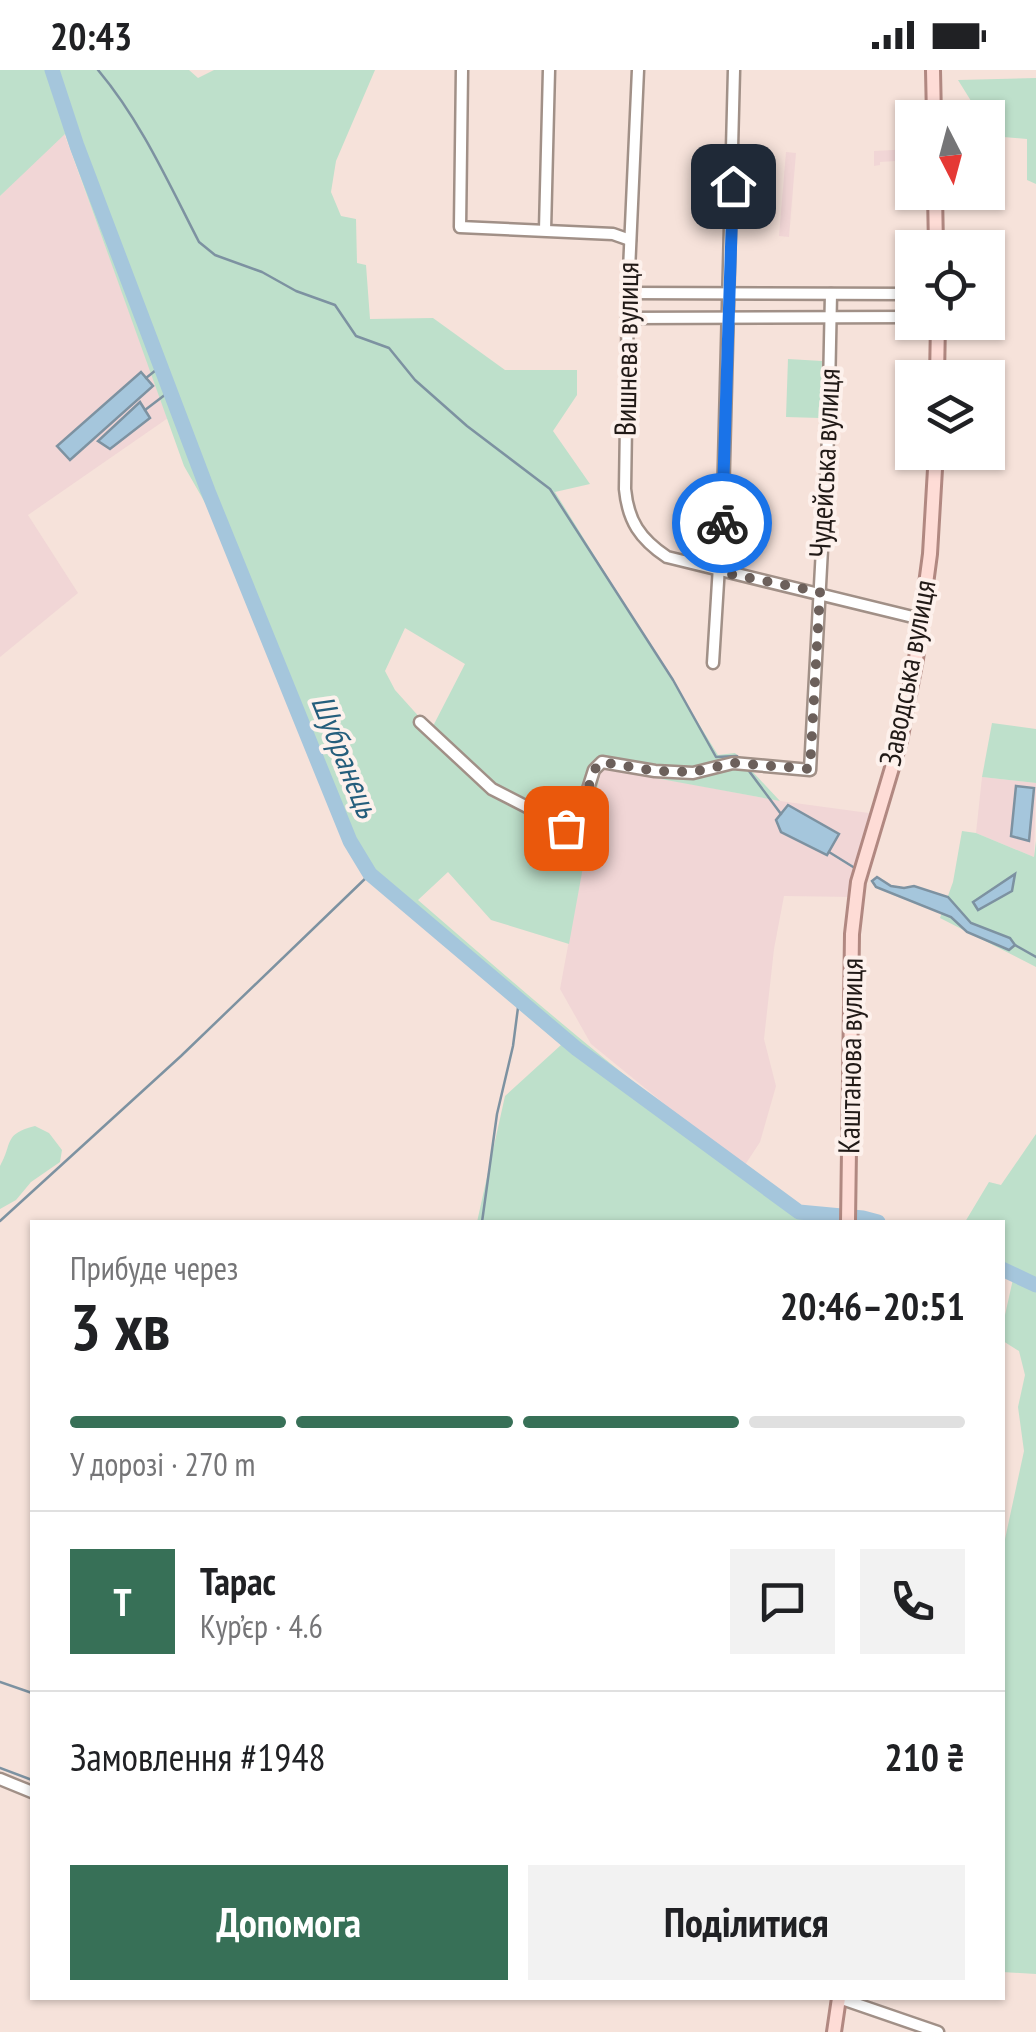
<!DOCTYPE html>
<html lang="uk">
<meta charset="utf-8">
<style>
:root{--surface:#fff;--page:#f2f2f2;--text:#202124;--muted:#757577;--line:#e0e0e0;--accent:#377057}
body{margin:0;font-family:"PT Sans Narrow",sans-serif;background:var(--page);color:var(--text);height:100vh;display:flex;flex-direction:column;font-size:38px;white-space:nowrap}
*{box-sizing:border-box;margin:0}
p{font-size:32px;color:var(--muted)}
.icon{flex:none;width:55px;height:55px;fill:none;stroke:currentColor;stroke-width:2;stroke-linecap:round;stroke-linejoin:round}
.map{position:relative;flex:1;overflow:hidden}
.panel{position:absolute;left:30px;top:1150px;width:975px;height:780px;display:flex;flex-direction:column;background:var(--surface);border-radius:0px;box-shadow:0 2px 8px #0004}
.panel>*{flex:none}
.needle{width:65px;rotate:174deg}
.tools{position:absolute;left:895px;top:30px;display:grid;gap:20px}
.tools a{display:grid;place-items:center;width:110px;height:110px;border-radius:0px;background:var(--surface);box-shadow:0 2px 8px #0004;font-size:50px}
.pin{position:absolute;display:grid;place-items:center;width:85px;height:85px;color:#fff;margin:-42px;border-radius:20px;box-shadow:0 5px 15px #0006}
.courier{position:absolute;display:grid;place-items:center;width:100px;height:100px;margin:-50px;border:8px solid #1a73e8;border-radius:50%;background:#fff;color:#222;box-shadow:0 2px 12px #0007}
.summary em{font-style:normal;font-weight:800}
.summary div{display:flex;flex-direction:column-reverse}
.summary{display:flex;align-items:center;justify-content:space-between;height:170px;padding:0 40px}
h1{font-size:65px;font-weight:800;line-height:75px}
.bar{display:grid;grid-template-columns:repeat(4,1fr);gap:15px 10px;align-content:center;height:120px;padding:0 40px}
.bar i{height:12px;border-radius:8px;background:var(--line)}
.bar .current{background:var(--accent)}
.bar p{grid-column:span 4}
.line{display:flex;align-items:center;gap:25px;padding:0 40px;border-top:2px solid var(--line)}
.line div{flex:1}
.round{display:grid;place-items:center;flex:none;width:105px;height:105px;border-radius:0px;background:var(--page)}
.button{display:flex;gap:20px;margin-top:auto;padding:20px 40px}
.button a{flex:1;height:115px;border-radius:0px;background:var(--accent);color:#fff;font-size:40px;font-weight:800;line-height:115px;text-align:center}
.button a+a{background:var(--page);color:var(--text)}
.status{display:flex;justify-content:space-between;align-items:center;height:70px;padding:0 50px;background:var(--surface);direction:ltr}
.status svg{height:28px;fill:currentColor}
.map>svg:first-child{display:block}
.industrial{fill:#f1d6d6}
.green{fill:#bee0cb;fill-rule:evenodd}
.water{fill:#a5c6dc;stroke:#7d92a1;stroke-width:2.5}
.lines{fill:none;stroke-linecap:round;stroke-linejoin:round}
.stream{stroke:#7d92a1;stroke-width:2.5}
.river{stroke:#a5c6dc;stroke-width:15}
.minor-casing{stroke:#a19087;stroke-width:15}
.major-casing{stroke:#b18881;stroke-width:18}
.minor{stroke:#fff;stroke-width:10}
.major{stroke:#fedcd6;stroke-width:12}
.done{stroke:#6c605b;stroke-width:10;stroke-dasharray:0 18}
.route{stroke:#1a73e8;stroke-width:12}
.labels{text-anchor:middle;stroke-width:8;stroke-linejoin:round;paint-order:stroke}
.street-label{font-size:30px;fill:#211a17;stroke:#fdf1ec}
.water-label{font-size:32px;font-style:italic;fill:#255e7c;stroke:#fdf1ec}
</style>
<div class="status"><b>20:43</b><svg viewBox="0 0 49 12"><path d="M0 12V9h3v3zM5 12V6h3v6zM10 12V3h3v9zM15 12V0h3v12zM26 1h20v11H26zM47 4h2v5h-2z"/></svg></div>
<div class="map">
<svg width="1036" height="1962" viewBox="0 0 1036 1962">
<rect width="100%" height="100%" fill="#f6e2da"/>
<g class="industrial">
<path d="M64 63 168 348 28 445 78 523 0 587V126Z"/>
<path d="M912 79V90L880 92V95L874 96V81Z"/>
<path d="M786 82 796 83 789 167 779 166Z"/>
<path d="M601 697 780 731 876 744 854 827 784 826 774 879 764 969 776 1016 760 1072 743 1098 591 974 560 919Z"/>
<path d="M982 707 1036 713 1034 787 976 763Z"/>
</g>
<g class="green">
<path d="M0 0H189L198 8 214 0H375L336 91 331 122 341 146 356 149 357 193 366 195 370 249 433 248 505 300H577V325L553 361 590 414 555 422 718 685 735 683 780 731 601 698 569 874 491 850 448 802 418 830C541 937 666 1045 801 1136L815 1139V1152H477L505 1026 561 975 368 811 346 770 235 485 184 396 65 64 0 126ZM405 558 465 594 431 660 395 620 385 601Z"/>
<path d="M1036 8V114L1027 110V69L992 66 988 59V48L981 47 958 10Z"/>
<path d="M788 289 822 291 820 348 786 347Z"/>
<path d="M992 653 1036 659V713L982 707Z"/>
<path d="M962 761 976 763 1034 787 1036 771V897L940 848 953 812Z"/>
<path d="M35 1056 49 1063 62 1080 60 1092 31 1112 16 1130 0 1139V1096C13 1073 3 1064 35 1056Z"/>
<path d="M1036 1064V1904L1002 1902V1483L1024 1381 1018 1337 1025 1305 1019 1281 1003 1271V1254L1013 1209 1003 1203 1002 1152H965L989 1112 1001 1115Z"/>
</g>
<g class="water">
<path d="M141 302 153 316 70 390 57 376Z"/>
<path d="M140 332 150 348 110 379 98 371Z"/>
<path d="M1016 716 1034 718 1029 771 1011 766Z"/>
<path d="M788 735 839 764 827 785 781 762 776 750Z"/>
<path d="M1015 804 1012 821 978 840 973 832Z"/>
<path d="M877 807 891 816 904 818 914 816 948 827 971 853 1010 868 1015 875 1009 880 967 862 951 847 876 817 872 811Z"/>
</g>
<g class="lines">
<g class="stream">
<path d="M98 0C141 51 169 114 199 172L215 185 262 202 296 221 335 235 356 266 389 278 415 310 467 356 550 419 673 610 716 687 737 686 741 691"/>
<path d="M146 308 161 296"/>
<path d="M145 340 170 321"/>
<path d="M746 697 781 744"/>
<path d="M829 782 858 800"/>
<path d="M1015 875 1036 887"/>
<path d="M0 1151 181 986 370 804"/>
<path d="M482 1152 497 1044 513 976 519 930"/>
<path d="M0 1612 32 1623"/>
<path d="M0 1698 32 1710"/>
</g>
<g class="river">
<path d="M52 0 77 76 208 421 350 771 370 804 577 979 799 1142 863 1148 878 1152"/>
<path d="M1002 1199 1036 1215"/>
</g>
<g class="minor-casing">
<g id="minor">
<path d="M462 0 460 157 613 164 630 170"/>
<path d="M638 0 628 223 625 419C628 451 640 469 667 487L921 549"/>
<path d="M545 160 549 0"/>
<path d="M628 223 912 224"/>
<path d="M627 248 912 247"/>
<path d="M713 593 723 431 734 0"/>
<path d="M420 652 492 719 566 757H576L594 700 602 692 655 701 693 703 733 693 810 700 828 368 831 224"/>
<path d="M0 1709 32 1722"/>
<path d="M839 1928 938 1962"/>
</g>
</g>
<g class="major-casing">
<g id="major">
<path d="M933 0 934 48"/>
<path d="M935 122 936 178"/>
<path d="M937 308 938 252"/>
<path d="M848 1152 852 864 858 812 900 671 916 589 930 484 936 382"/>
<path d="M834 1962 839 1928"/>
</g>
</g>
<use href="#minor" class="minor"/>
<use href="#major" class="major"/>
</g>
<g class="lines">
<path class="done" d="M566 758 576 757 594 700 602 692 655 701 693 702 734 693 810 699 820 522 720 502 722 453"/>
<path class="route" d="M722 453 733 116"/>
</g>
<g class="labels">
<g class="street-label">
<text transform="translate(627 279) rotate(-89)" y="10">Вишнева вулиця</text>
<text transform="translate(825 393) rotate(-87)" y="10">Чудейська вулиця</text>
<text transform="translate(908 603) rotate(-79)" y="10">Заводська вулиця</text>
<text transform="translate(851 986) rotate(-89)" y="10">Каштанова вулиця</text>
</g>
<g class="water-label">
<text transform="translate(345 686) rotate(68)" y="11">Шубранець</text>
</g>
</g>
</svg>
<div class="tools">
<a><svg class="needle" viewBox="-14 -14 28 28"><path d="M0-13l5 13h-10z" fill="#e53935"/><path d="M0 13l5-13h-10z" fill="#757577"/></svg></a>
<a><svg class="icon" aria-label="locate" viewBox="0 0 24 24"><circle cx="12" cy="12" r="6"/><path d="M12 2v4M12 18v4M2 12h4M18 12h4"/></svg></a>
<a><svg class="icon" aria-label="layers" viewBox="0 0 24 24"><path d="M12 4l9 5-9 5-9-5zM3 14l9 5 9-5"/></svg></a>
</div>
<div class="pin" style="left:566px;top:758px;background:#ea580c"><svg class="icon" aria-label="bag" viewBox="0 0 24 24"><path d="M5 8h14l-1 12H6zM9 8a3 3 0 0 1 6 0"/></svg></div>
<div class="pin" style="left:733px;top:116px;background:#1f2937"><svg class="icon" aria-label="home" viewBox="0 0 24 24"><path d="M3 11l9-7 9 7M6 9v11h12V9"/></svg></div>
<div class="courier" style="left:722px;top:453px"><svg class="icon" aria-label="bike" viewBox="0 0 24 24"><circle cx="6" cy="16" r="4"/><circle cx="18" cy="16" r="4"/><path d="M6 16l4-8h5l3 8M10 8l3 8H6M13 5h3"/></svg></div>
<section class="panel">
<div class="summary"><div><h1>3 хв</h1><p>Прибуде через</p></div><em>20:46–20:51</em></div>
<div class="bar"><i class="current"></i><i class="current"></i><i class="current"></i><i></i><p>У дорозі · 270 m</p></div>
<div class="line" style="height:180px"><b class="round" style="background:var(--accent);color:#fff">Т</b><div><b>Тарас</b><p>Кур’єр · 4.6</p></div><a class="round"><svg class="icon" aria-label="chat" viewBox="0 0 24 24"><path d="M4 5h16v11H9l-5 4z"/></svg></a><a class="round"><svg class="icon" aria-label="phone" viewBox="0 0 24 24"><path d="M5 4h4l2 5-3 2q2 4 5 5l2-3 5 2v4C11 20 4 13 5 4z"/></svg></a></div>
<div class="line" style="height:130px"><div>Замовлення #1948</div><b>210 ₴</b></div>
<div class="button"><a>Допомога</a><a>Поділитися</a></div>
</section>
</div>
